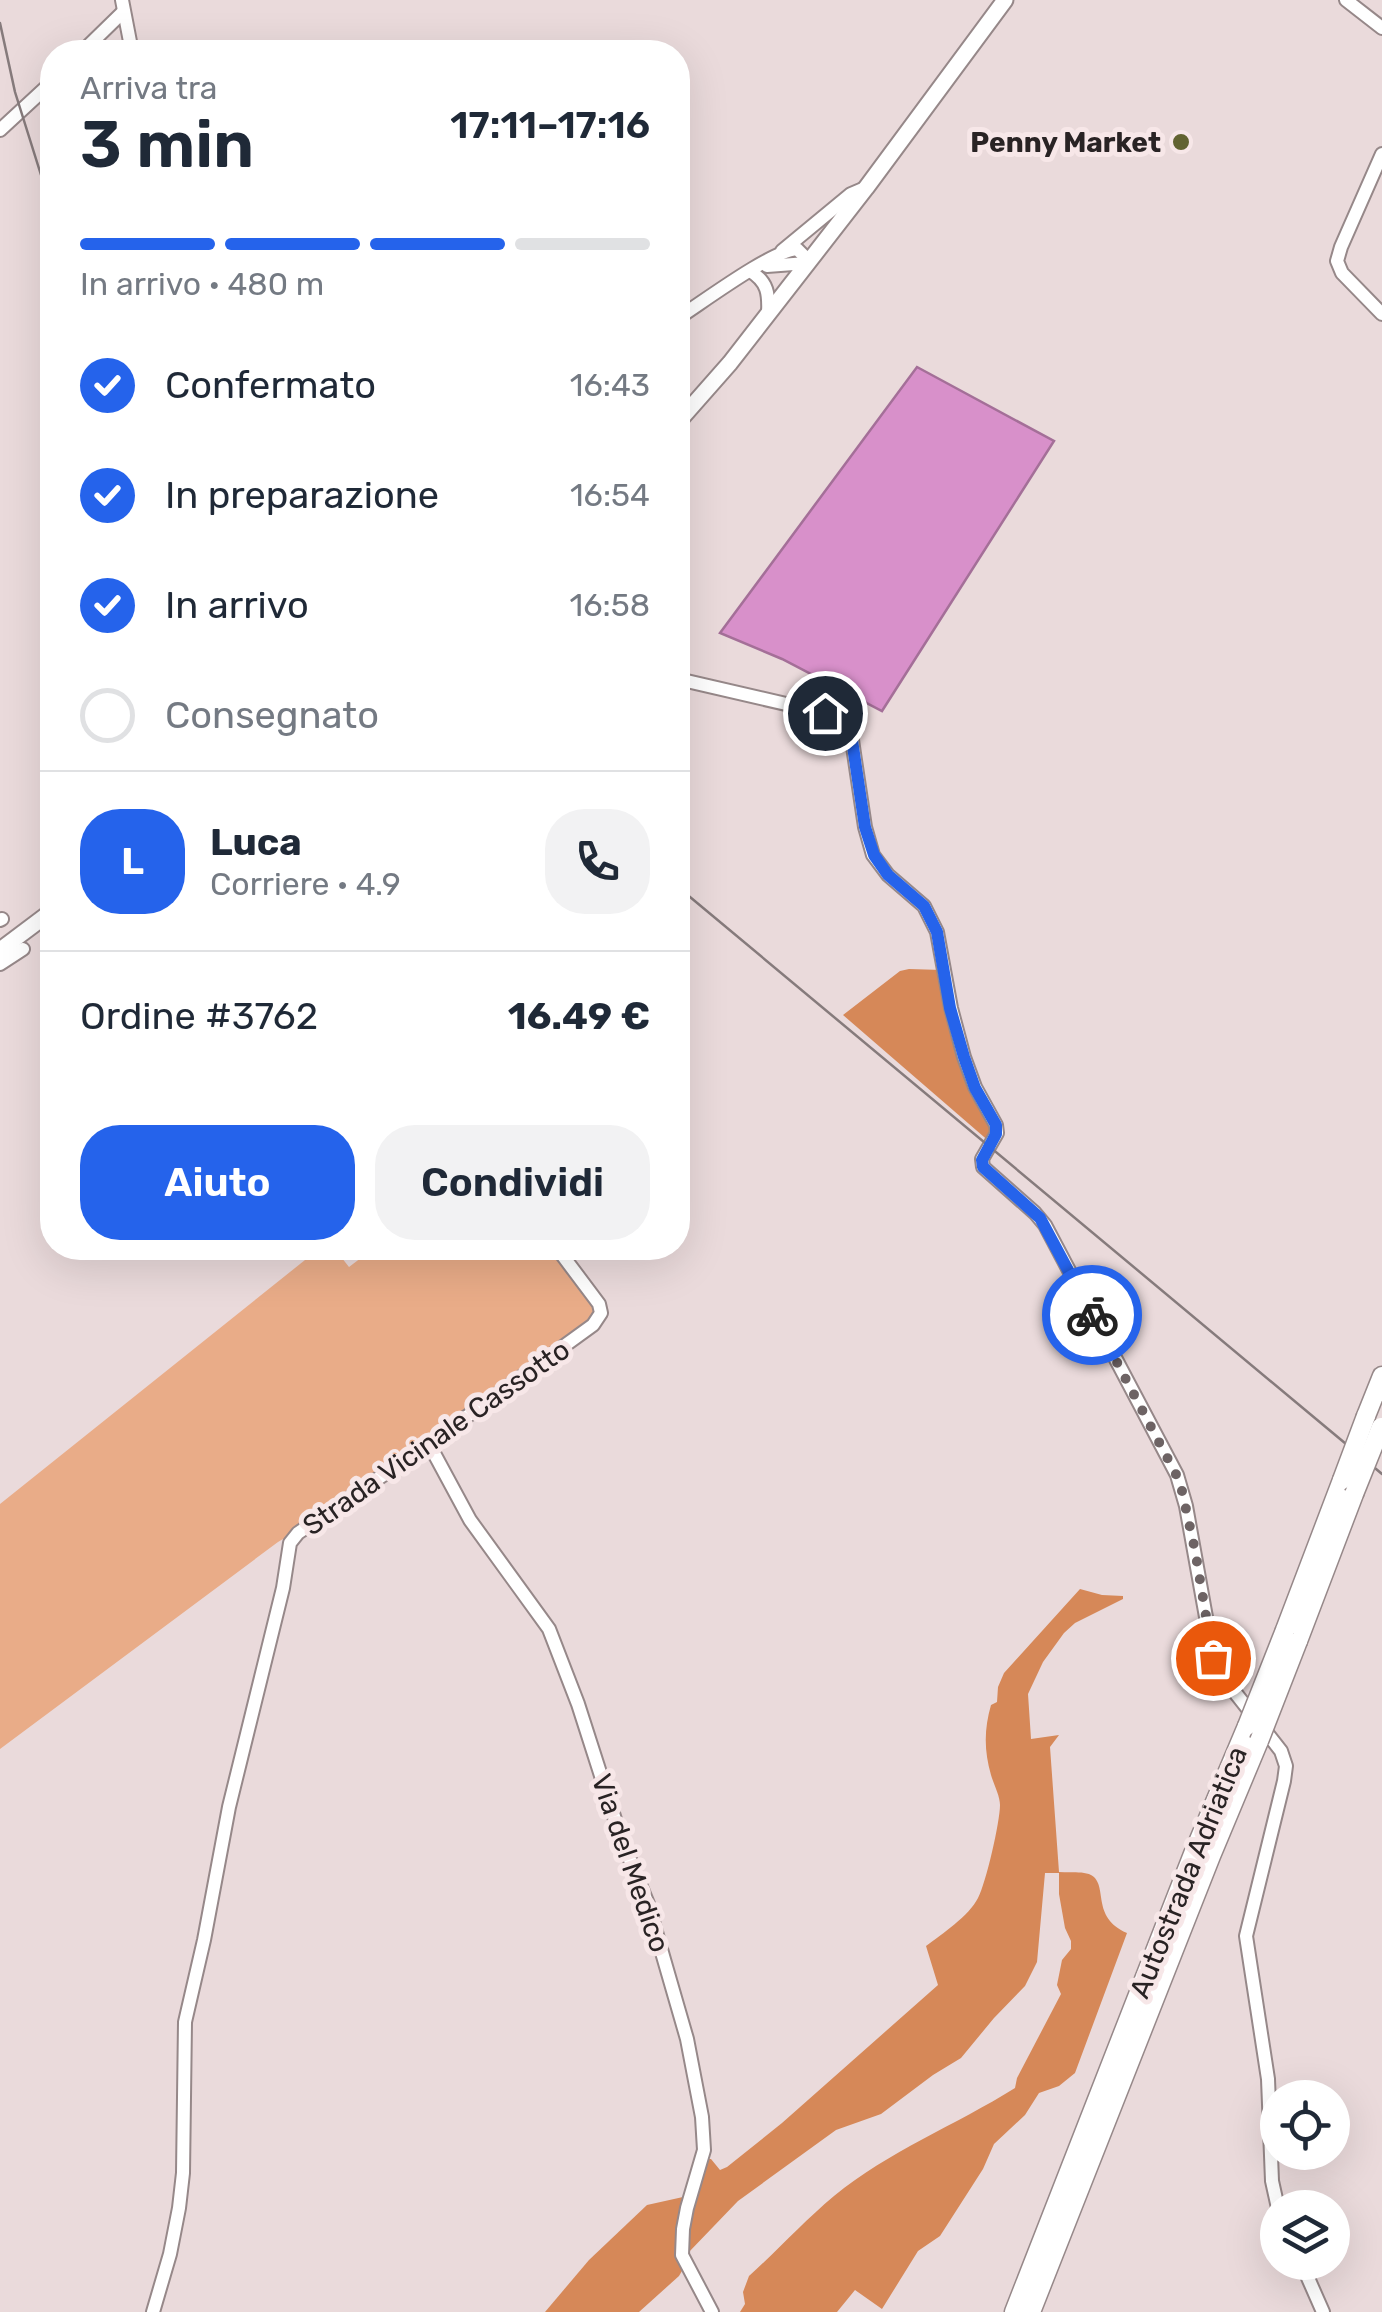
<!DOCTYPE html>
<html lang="it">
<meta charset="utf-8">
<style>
:root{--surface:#fff;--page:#f2f2f3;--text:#1f2937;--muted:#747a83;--line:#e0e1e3;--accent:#2563eb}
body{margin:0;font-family:Rubik,sans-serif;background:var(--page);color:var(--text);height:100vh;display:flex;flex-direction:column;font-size:38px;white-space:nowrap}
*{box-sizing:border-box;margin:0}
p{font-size:32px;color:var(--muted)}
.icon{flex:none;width:55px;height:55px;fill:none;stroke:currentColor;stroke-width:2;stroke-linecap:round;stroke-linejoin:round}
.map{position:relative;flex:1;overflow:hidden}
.drawer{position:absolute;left:40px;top:40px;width:650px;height:1220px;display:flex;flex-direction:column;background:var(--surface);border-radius:40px;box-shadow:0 10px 40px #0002}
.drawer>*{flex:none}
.fabs{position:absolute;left:1260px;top:2080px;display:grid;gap:20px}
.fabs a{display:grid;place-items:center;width:90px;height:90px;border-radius:50%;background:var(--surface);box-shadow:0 10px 40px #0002;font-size:50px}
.pin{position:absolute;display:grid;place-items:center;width:85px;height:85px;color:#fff;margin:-42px;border:5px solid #fff;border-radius:50%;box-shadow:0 2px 10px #0007}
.courier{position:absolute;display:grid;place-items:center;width:100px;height:100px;margin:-50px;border:8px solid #2563eb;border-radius:50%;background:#fff;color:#222;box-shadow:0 2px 12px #0007}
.head em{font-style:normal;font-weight:600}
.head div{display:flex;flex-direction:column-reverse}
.head{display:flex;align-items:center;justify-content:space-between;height:170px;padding:0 40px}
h1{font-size:65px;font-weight:600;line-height:75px}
.bar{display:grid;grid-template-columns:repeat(4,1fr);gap:15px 10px;align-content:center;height:120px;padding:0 40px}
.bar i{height:12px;border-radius:8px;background:var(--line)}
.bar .active{background:var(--accent)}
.bar p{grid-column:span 4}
.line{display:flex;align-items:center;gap:25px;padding:0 40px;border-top:2px solid var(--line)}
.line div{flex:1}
.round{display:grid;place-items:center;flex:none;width:105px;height:105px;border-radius:40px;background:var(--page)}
ol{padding:0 40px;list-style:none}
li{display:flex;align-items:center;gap:30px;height:110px}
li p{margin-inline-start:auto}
li .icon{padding:10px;border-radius:50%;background:var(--accent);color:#fff;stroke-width:4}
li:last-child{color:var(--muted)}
li i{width:55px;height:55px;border:5px solid var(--line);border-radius:50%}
.cta{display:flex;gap:20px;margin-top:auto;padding:20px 40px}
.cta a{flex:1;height:115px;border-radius:40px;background:var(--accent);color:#fff;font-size:40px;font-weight:600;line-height:115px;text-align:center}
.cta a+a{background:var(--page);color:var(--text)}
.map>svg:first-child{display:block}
.green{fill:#e9ac88}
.forest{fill:#d68858}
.water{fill:#d890ca;stroke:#a46f98;stroke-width:2.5}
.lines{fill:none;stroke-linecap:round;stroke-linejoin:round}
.minor-casing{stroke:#968889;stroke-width:16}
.major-casing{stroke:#968889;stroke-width:19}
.highway-casing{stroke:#968889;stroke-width:21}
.minor{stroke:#fff;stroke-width:12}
.major{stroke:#fff;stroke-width:15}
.highway{stroke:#fff;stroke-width:18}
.rail{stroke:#867b7c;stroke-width:2.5}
.highway-bridge-casing{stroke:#968889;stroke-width:21;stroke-linecap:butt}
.highway-bridge{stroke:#fff;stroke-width:18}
.done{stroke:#6d6364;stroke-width:10;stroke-dasharray:0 18}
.route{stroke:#2563eb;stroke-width:12}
.poi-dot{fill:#626331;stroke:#f7e7e8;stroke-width:4}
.labels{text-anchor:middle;stroke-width:10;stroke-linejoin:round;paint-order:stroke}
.poi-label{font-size:28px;font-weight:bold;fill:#292324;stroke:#f7e7e8;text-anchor:end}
.street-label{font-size:28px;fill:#292324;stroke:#f7e7e8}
</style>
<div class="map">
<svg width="1382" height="2312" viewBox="0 0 1382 2312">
<rect width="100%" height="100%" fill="#eadadb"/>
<path class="green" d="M320 1248H334L349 1267 374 1248H556L596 1302 593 1322 289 1545 283 1539 278 1542 0 1749V1504Z"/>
<g class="forest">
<path d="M909 969 942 970 951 1016 994 1126 991 1143 843 1015 900 971Z"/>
<path d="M1080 1589 1102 1595 1123 1596V1599L1075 1623 1064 1633 1043 1662 1028 1694 1031 1739 1059 1735 1050 1747 1059 1872C1069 1873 1083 1871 1091 1875 1109 1885 1090 1917 1127 1933L1075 2073 1059 2086 1039 2093 1025 2115 994 2144 983 2169 940 2236 918 2251 882 2309 855 2290 837 2312H740L745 2304 743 2292 749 2276C778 2250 804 2221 834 2196 889 2151 956 2125 1015 2088L1017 2078 1061 1994 1057 1985 1062 1960 1071 1949V1941L1065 1928 1059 1894V1873H1045L1037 1962 1025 1986 994 2018 961 2058 933 2075 881 2114 836 2130 738 2201 688 2253 691 2219 707 2159H711L720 2170 727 2167 782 2123 938 1985 926 1946C942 1934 969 1916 978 1898 986 1883 1000 1822 1000 1805 1000 1796 994 1785 991 1775 984 1751 984 1729 991 1705L997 1702 998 1687 1004 1673Z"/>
<path d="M692 2195 686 2264 679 2276 639 2312H545L589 2260 647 2205Z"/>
</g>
<path class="water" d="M917 367 1054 441 882 711 782 659 720 633Z"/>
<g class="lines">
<g class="minor-casing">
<g id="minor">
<path d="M122 0 132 52"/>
<path d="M1346 0 1382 28"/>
<path d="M82 52 123 12"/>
<path d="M0 130 52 82"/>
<path d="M1382 154 1341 247 1337 261 1342 273 1382 314"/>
<path d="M782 251 851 194 865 188"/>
<path d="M767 266 807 263"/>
<path d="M750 271C768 282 769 294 768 314"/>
<path d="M678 318C703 302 771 251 797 249L809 261"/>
<path d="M678 679 825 713 839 720 852 740 865 827 873 855 888 875 924 906 937 932 951 1008 964 1057 975 1087 996 1125 997 1133 982 1159 983 1167 1035 1213 1045 1225 1177 1475 1186 1506 1215 1667 1281 1751 1286 1766 1284 1781 1246 1936 1268 2079 1272 2181 1278 2208"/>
<path d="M0 920 2 919"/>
<path d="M0 964 23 949"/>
<path d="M429 1444 470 1520 549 1629 578 1704 620 1835 648 1904 687 2039 702 2117 704 2150 687 2208 683 2229 682 2255 712 2312"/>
<path d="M1301 2262 1323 2312"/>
<path d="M153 2312 170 2254 179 2208 183 2173 185 2022 204 1940 229 1807 283 1588 290 1543 298 1533 429 1444 593 1325 601 1313 599 1304 557 1248"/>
</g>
</g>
<g class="major-casing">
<g id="major">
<path d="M678 422 730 363 866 188 1005 0"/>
<path d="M0 950 52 911"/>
</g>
</g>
<g class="highway-casing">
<g id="highway">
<path d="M1366 1416 1382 1376"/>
<path d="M1285 1630 1342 1480"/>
<path d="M1298 1641 1354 1494"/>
<path d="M1014 2312 1193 1854 1247 1726"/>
<path d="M1031 2312 1211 1856 1259 1741"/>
</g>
</g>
<use href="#minor" class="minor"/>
<use href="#major" class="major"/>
<use href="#highway" class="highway"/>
<g class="rail">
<path d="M0 23 15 92 52 210"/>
<path d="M678 887 1382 1474"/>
</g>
<g class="highway-bridge-casing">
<g id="highway-bridge">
<path d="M1342 1480 1366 1416"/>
<path d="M1354 1494 1381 1427"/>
<path d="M1247 1726 1285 1630"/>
<path d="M1259 1741 1298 1641"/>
</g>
</g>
<use href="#highway-bridge" class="highway-bridge"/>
</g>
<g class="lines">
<path class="done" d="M1092 1315 1180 1482 1195 1550 1213 1658"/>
<path class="route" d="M825 713 839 720 852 740 865 827 874 855 888 875 924 906 937 932 950 1008 964 1057 975 1088 996 1125V1134L982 1160 983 1167 1040 1218 1092 1315"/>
</g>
<circle class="poi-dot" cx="1181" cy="142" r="10"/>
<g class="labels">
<g class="poi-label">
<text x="1161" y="152">Penny Market</text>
</g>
<g class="street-label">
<text transform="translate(436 1437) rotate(-35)" y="10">Strada Vicinale Cassotto</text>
<text transform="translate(631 1863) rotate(71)" y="10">Via del Medico</text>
<text transform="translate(1188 1872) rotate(-68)" y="10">Autostrada Adriatica</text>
</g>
</g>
</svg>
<div class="fabs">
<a><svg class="icon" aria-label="locate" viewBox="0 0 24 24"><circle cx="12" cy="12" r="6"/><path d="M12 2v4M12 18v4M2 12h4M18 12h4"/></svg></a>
<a><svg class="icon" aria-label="layers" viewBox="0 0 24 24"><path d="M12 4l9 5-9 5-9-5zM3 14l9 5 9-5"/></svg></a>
</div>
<div class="pin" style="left:1213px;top:1658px;background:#ea580c"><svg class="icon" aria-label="bag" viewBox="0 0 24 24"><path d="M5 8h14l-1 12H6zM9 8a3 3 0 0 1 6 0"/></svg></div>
<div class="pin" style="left:825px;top:713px;background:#1f2937"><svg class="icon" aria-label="home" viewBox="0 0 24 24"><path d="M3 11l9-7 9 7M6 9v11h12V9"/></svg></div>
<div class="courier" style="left:1092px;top:1315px"><svg class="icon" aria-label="bike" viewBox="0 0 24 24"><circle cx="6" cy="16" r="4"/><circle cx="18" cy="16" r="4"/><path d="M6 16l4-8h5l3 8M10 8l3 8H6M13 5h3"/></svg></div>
<section class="drawer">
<div class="head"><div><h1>3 min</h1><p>Arriva tra</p></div><em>17:11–17:16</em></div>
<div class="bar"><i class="active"></i><i class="active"></i><i class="active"></i><i></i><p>In arrivo · 480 m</p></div>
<ol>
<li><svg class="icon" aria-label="check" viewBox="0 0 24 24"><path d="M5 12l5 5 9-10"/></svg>Confermato<p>16:43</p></li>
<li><svg class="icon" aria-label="check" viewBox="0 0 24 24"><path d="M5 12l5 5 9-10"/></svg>In preparazione<p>16:54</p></li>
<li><svg class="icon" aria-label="check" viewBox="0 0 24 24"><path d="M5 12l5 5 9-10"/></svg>In arrivo<p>16:58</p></li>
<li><i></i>Consegnato</li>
</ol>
<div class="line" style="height:180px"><b class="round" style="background:var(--accent);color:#fff">L</b><div><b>Luca</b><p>Corriere · 4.9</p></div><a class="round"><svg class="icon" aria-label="phone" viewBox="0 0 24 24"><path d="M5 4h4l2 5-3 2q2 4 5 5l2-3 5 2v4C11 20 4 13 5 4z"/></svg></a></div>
<div class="line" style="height:130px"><div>Ordine #3762</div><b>16.49 €</b></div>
<div class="cta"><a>Aiuto</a><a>Condividi</a></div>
</section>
</div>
